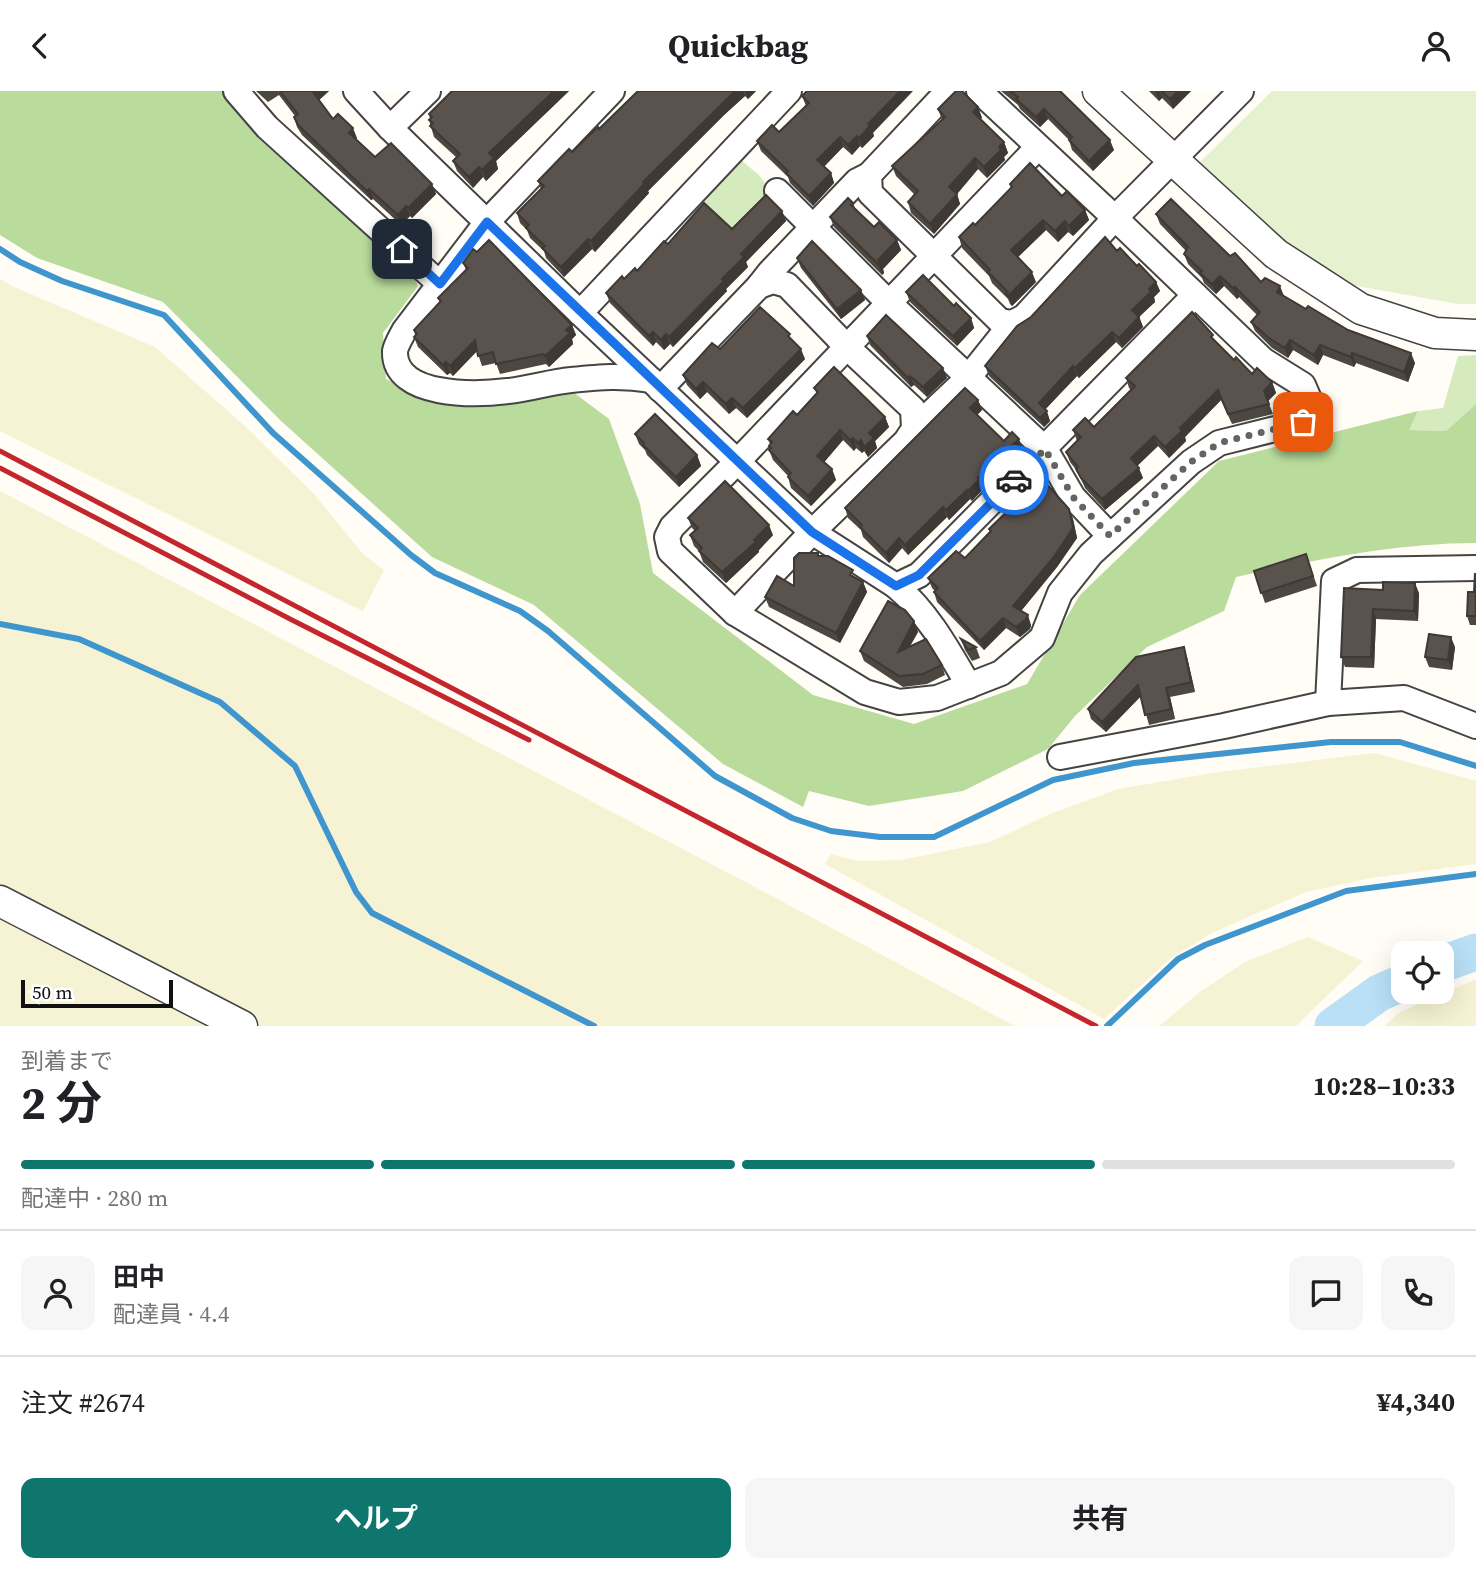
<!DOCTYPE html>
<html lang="ja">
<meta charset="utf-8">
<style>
:root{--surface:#fff;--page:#f6f6f6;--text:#202124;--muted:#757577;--line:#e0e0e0;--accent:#0f766e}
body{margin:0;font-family:"Source Serif 4","Noto Sans JP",serif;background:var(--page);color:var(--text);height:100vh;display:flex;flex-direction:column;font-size:26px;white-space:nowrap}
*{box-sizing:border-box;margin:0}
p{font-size:23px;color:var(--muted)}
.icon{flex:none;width:38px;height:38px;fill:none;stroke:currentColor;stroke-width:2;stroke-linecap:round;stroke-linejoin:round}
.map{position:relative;height:935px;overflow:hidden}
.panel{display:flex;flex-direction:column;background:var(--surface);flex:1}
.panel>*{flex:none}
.controls{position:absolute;left:1391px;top:850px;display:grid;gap:14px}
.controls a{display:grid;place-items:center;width:63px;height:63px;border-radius:14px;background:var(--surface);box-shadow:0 7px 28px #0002;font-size:35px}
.scale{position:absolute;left:21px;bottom:18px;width:152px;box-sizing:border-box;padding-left:7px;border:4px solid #111;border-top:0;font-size:19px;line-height:24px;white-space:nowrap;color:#111;-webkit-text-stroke:5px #fff;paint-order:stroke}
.pin{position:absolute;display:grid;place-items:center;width:60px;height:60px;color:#fff;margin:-30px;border-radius:14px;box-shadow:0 4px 10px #0006}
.courier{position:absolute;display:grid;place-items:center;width:70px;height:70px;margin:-35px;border:5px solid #1a73e8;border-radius:50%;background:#fff;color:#222;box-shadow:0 2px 9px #0007}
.headline em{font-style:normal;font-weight:700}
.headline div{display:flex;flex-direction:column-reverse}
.headline{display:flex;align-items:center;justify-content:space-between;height:119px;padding:0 21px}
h1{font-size:46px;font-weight:700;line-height:52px}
.bar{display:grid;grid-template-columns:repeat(4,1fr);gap:10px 7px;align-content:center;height:84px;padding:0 21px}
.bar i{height:9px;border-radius:5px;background:var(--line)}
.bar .active{background:var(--accent)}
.bar p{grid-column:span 4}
.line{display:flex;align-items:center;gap:18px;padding:0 21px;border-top:2px solid var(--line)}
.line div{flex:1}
.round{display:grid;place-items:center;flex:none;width:74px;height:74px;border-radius:14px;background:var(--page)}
.button{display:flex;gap:14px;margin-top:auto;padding:14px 21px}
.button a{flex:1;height:80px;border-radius:14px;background:var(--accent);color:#fff;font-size:28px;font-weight:700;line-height:80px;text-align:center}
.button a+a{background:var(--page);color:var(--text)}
header{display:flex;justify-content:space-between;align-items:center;height:91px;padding:0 21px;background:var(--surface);font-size:32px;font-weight:700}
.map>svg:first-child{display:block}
.farmland{fill:#f6f3d4}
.green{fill:#d5ebbd}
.forest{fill:#b9dc9c}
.pitch{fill:#e6f2cf}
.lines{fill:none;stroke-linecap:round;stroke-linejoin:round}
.stream{stroke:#3f96cf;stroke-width:6}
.river{stroke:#b9e0f7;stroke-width:37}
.minor-casing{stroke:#444;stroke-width:28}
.tertiary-casing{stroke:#444;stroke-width:33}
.minor{stroke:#fff;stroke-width:24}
.tertiary{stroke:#fff;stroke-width:30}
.rail{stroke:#c4262e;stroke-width:5}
.wall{fill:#4d4742}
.shaded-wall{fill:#3f3936}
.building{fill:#5a524d;stroke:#3f3936;stroke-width:2}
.done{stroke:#646461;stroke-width:7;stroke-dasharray:0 12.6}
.route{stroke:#1a73e8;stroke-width:9}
</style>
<header><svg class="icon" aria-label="back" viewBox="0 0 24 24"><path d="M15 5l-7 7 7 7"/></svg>Quickbag<svg class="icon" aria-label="person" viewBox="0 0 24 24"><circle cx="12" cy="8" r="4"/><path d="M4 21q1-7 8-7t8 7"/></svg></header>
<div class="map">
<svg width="1476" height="935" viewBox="0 0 1476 935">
<rect width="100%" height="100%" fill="#fffdf5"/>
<g class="farmland">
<path d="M0 188 12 195 155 256 246 336 314 403 363 463 384 479 363 520 0 340Z"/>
<path d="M0 400 738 787 1015 935H0Z"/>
<path d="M1375 662 1476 690V773L1372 787 1306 801 1212 842 1171 867 1104 928 825 773 831 763 858 770 901 769 990 751 1050 723 1118 698 1218 681Z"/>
<path d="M1308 846 1363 870 1296 935H1159L1200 901 1245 871Z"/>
<path d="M1476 888V935H1385L1398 922Z"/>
</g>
<g class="green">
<path d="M736 65 759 84 770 100 734 144 696 107Z"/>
<path d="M1476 264V313L1446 340 1408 339 1418 320 1443 317 1458 265Z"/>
</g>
<path class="forest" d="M0 0H228L403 161 418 195 383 242 386 288 438 311 569 298 609 328 640 413 653 482 813 604 914 633 1027 593 1080 504 1219 370 1418 320 1409 339 1446 340 1476 313V452C1395 452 1315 469 1236 486L1224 520 1147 556 1075 625 1048 658 963 700 869 715 809 700 803 716 723 673 534 514 432 466 280 329 163 211 37 167 0 144Z"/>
<path class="pitch" d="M1272 0H1476V213H1458L1345 193 1290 161 1197 74Z"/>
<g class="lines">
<g class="stream">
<path d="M0 158 20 171 62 190 164 224 273 342 411 464 435 482 520 520 548 540 715 685 792 727 831 740 880 746H934L1053 689 1134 672 1331 651H1400L1476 675"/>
<path d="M0 533 79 548 220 611 295 675 356 801 372 822 594 935"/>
<path d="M1107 935 1178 868 1205 854 1346 800 1476 783"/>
</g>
<g class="river">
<path d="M1442 873 1476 861"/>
<path d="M1333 935 1379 902 1404 891"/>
</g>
<g class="minor-casing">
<g id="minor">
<path d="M236 0 267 36 440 193"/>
<path d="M356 0 390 37 580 222 812 441 896 495 919 484 933 470 1195 204"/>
<path d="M612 0 487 131 404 240C401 246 396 254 395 260 393 307 477 304 508 300 529 298 550 291 571 289 601 286 621 284 651 289"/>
<path d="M948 0 869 84 870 102 1000 230 1012 232 1024 226 1115 127 979 0"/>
<path d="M390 37 428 0"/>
<path d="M1038 56 737 371 672 436 667 446 670 460 735 522 865 601 899 611 937 607 1001 582 1042 547 1060 502 1091 463 1191 371 1219 352 1303 331 1312 315 1303 294 1263 269 1115 127 1241 0"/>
<path d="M777 100 889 212 1045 358 1073 406 1110 445"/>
<path d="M759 195 770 181 857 90 869 84"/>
<path d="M580 222 789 0"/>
<path d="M660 298 759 195 773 190 787 194 847 256 913 318 914 338 906 350 812 441 735 522"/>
<path d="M914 338 968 287 1012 232"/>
<path d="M896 495C928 522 948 559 969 595"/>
<path d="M1328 612 1334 490 1357 479 1476 477"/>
<path d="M1060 666 1224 635 1328 612 1404 607 1476 635"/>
</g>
</g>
<g class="tertiary-casing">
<g id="tertiary">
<path d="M1098 0 1276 163 1361 218 1435 242 1476 244"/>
<path d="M0 810 242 935"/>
</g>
</g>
<use href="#minor" class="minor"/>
<use href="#tertiary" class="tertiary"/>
<g class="rail">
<path d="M0 360 1096 935"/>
<path d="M0 377 292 529 529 649"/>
</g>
</g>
<g class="wall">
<path d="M256 0H329L319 9 333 28 357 47 356 48 375 66 432 93 436 103 412 127 410 125 401 134 373 108 371 109 302 44 297 36 294 26 295 25 279 4 268 11Z"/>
<path d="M452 0H569L496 70 498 78 486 90 483 86 473 97 457 80 453 70 456 66 434 46 429 29 430 28 429 23Z"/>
<path d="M638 0H756L748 8 745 5 724 24 648 100 649 102 595 161 592 158 564 186 546 167 544 160 530 147 527 139 520 132 517 122 541 98 538 90 599 38Z"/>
<path d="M1001 0H1060L1114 59 1093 80 1072 59 1069 49 1048 28 1040 36 1020 18 1018 14Z"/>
<path d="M1149 0H1191L1173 18 1162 7 1159 10Z"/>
<path d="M802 5 873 42 874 45 862 57 860 55 852 64 843 56 824 76 831 82 834 92 813 115 790 92 788 86 761 60 757 50 779 41 806 15Z"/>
<path d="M978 16 982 27 980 28 1004 51 1008 62 1004 66 1005 69 987 87 978 78 957 103 960 113 934 143 911 122 908 111 914 103 896 85 892 75 942 29 938 18Z"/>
<path d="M1010 93 1062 105 1085 119 1089 129 1073 145 1068 141 1058 151 1046 139 1018 166 1036 191 1012 215 1010 213 1008 208 992 192 989 185 962 157 959 146 975 134 1011 97Z"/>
<path d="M853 112 855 117 874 136 897 149 901 159 883 178 884 182 882 184 834 136 830 126Z"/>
<path d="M782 120 786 130 746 171 748 176 726 198 727 200 673 256 670 253 664 259 656 251 653 255 610 212 606 202 624 188 637 180 668 153 732 138Z"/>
<path d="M1156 123 1230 165 1261 191 1306 218 1415 272 1408 291 1356 272 1354 276 1323 264 1318 274 1293 259 1288 267 1272 257 1255 240 1251 231 1257 224 1239 206 1237 208 1224 195 1216 203 1204 192 1202 187 1188 173 1184 163 1186 160 1160 133Z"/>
<path d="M1117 160 1156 191 1160 200 1154 206 1155 211 1139 225 1143 236 1122 257 1116 251 1079 287 1077 285 1045 318 1050 330 1044 336 989 285 985 275 1031 226Z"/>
<path d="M797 167 861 199 865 209 841 228 801 177Z"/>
<path d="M463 172 572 234 576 244 572 248 573 253 549 276 546 273 500 283 496 272 482 275 477 260 453 285 450 282 447 284 418 256 414 246 415 244 414 239 440 212 438 207 466 179Z"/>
<path d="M906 201 954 215 971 227 974 237 957 255 910 211Z"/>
<path d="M867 245 943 277 947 287 927 306 914 294 911 296 870 254Z"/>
<path d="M792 249 805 268 747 327 736 317 729 323 707 301 700 308 687 294 683 284 720 258Z"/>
<path d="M1215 250 1234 269 1252 283 1272 291 1276 302 1268 310 1273 323 1232 333 1221 309 1185 346 1186 350 1169 367 1158 355 1137 375 1143 387 1105 419 1085 397 1077 380 1070 371 1066 361 1077 350 1073 339 1094 336 1131 299 1129 297 1126 287Z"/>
<path d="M814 297 885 326 889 336 875 350 877 357 868 366 864 360 862 362 856 357 854 360 843 349 824 371 832 378 836 389 811 415 791 397 788 386V385L773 369 769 359V355L770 353 768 348 797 324 817 303Z"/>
<path d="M978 309 982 319 977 324 1004 350 1023 358 982 396 983 398 972 410 970 408 949 429 947 426 908 464 902 457 889 472 863 446 861 439 848 427 845 417Z"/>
<path d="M635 343 697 364 701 375 679 396 647 364 645 359 639 353Z"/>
<path d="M1014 400 1069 418 1073 428 1077 447 1057 476 1021 520 1031 534 1030 538 1020 546 1006 537 984 559 937 511 934 501 935 500 932 497 928 487 965 467 990 442 989 438 1018 410Z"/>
<path d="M688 427 773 444 759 459V461L726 492 703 471 699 460 694 455 690 444 695 440 692 437Z"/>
<path d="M1306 463 1317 495 1265 512 1254 480Z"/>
<path d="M819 465 863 491 867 501 840 552 769 516 765 506 794 495Z"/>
<path d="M1476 482V534H1470L1467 525 1474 501Z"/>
<path d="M1344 497 1419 502 1418 530 1376 528 1374 577 1345 576 1341 566Z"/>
<path d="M914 530 918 541 910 555 942 574 945 584 927 593 903 596 864 570 860 560Z"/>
<path d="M961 548 976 556 980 567 972 570 965 559Z"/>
<path d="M1455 556 1452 579 1429 576 1425 566Z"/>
<path d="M1187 566 1195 601 1170 606 1175 628 1149 634 1141 605 1106 641 1091 628 1088 618Z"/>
</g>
<g class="shaded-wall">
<path d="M314 0H329L317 11 313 1Z"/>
<path d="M554 0H569L496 70 498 78 486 90 482 79 489 62Z"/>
<path d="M735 0H743L745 5 724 24 648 100 649 102 595 161 591 150 643 91Z"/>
<path d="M745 0H756L748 8Z"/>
<path d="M900 0H913L873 42 874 45 862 57 859 47 868 33Z"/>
<path d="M1155 0H1159L1162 7 1159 10Z"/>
<path d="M1178 0H1191L1173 18 1170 8Z"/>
<path d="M978 16 982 27 977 31 973 21Z"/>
<path d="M1044 18 1048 28 1040 36 1036 26Z"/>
<path d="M353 37 357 47 353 52 349 42Z"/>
<path d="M857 45 860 55 852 64 848 54Z"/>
<path d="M840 46 843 56 820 79 817 69Z"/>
<path d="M1110 49 1114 59 1093 80 1089 70Z"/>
<path d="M1004 51 1008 62 1004 66 1005 69 987 87 984 76Z"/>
<path d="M975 67 978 78 957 103 960 113 934 143 930 133 949 96Z"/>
<path d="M479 76 483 86 473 97 469 86Z"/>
<path d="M831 82 834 92 813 115 809 105Z"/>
<path d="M432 93 436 103 412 127 408 117Z"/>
<path d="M369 98 373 108 371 109 367 100Z"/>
<path d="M406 115 410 125 401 134 398 124Z"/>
<path d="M1085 119 1089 129 1073 145 1069 135Z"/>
<path d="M782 120 786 130 746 171 748 176 726 198 727 200 673 256 669 246 722 188 741 163Z"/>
<path d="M1043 129 1046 139 1015 169 1011 159Z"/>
<path d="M1065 130 1068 141 1058 151 1055 140Z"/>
<path d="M588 148 592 158 564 186 561 176Z"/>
<path d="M897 149 901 159 883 178 884 182 882 184 878 173V169Z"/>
<path d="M1032 181 1036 191 1012 215 1008 205Z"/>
<path d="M1220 185 1224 195 1216 203 1212 193Z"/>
<path d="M1156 191 1160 200 1154 206 1155 211 1136 229 1132 219 1149 198Z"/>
<path d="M1280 195 1284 205 1277 201Z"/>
<path d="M1235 196 1239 206 1237 208 1234 198Z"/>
<path d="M861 199 865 209 841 228 837 218Z"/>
<path d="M1139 226 1143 236 1122 257 1119 247Z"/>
<path d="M971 227 974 237 957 255 953 245Z"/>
<path d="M572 234 576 244 572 248 573 253 549 276 545 265Z"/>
<path d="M653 241 656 251 653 255 649 245Z"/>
<path d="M1112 241 1116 251 1079 287 1075 277Z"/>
<path d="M666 243 670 253 664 259 661 249Z"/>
<path d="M475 249 478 259 453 285 450 275Z"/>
<path d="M1290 249 1293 259 1288 267 1285 257Z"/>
<path d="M1320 254 1323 264 1318 274 1314 264Z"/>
<path d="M801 258 805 268 747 327 743 317Z"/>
<path d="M1352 262 1356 272 1354 276 1351 266Z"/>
<path d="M1411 262 1415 272 1408 291 1404 281Z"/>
<path d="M446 271 450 282 447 284 443 274Z"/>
<path d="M1073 275 1077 285 1042 322 1039 312Z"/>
<path d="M943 277 947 287 927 306 923 296Z"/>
<path d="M910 285 914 294 911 296 908 287Z"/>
<path d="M703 291 707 301 700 308 696 298Z"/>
<path d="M1272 291 1276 302 1268 310 1264 300Z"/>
<path d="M1218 299 1221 309 1185 346 1186 350 1169 367 1165 356 1180 337Z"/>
<path d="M732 307 736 317 729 323 726 313Z"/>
<path d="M978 309 982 319 974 327 970 317Z"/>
<path d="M1047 320 1050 330 1044 336 1040 327Z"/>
<path d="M885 326 889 336 875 350 877 357 868 366 864 356 869 342Z"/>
<path d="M840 339 843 349 821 375 817 365Z"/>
<path d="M1154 345 1158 355 1135 377 1131 367Z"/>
<path d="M853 347 856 357 854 360 850 349Z"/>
<path d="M1019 348 1023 358 982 396 983 398 972 410 968 400 978 387Z"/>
<path d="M861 349 864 360 862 362 858 352Z"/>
<path d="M697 364 701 375 679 396 676 386Z"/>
<path d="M1139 377 1143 387 1105 419 1102 408Z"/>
<path d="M832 378 836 389 811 415 808 405Z"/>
<path d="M967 399 970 408 949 429 946 419Z"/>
<path d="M943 416 947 426 908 464 905 454Z"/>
<path d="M1069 418 1073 428 1077 447 1057 476 1017 525 1013 515Z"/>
<path d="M769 434 773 444 759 459V461L726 492 722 481Z"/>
<path d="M899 447 902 457 889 472 886 462Z"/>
<path d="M863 491 867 501 840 552 836 542Z"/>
<path d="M1415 492 1419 502 1418 530 1414 520Z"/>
<path d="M1373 518 1376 528 1374 577 1371 566Z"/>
<path d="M1028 524 1031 534 1030 538 1020 546 1016 536Z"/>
<path d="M1003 527 1006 537 984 559 980 550Z"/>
<path d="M914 530 918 541 901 571 898 561Z"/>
<path d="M1451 546 1455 556 1452 579 1448 569Z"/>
<path d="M1184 556 1187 566 1195 601 1191 591Z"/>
<path d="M1138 594 1142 604 1106 641 1102 631Z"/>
<path d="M1166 597 1170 606 1175 628 1171 618Z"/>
</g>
<g class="building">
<path d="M280 0H314L313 1 333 28 338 23 353 37 349 42 375 66 391 52 432 93 408 117 406 115 398 124 369 98 367 100 298 34 294 26 298 23Z"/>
<path d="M452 0H554L489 62 494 67 482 79 479 76 469 86 453 70 460 63 430 35 433 32 429 29 432 26 429 23Z"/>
<path d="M638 0H735L643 91 645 92 591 150 588 148 561 176 542 157 545 155 526 137 529 134 517 122 544 95 538 90 569 58 572 61 598 36 599 38Z"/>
<path d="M807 0H900L868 33 870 35 859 47 857 45 848 54 840 46 817 69 831 82 809 105 786 82 788 80 757 50 772 34 779 41 809 12 802 5Z"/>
<path d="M956 0H962L978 16 973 21 1004 51 999 56 1001 59 984 76 975 67 949 96 957 103 930 133 908 111 918 100 892 75 945 26 938 18Z"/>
<path d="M1010 0H1060L1110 49 1089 70 1069 49 1072 46 1044 18 1036 26 1016 8 1018 6Z"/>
<path d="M1161 0H1178L1170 8Z"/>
<path d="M1030 72 1062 105 1067 100 1085 119 1069 135 1065 130 1055 140 1043 129 1011 159 1032 181 1008 205 1006 203 1008 201 988 181 990 179 959 146 973 132 975 134 1012 96 1010 93Z"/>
<path d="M766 104 782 120 741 163 744 166 722 188 724 190 669 246 666 243 661 249 653 241 649 245 606 202 622 185 624 188 635 177 637 180 664 150 668 153 704 112 732 138Z"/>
<path d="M848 107 853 112 851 114 874 136 879 131 897 149 878 169 880 171 878 173 830 126Z"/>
<path d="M1171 108 1230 165 1235 162 1261 191 1265 187 1280 195 1277 201 1306 218 1308 215 1348 239 1411 262 1404 281 1352 262 1351 266 1320 254 1314 264 1290 249 1285 257 1269 247 1251 231 1260 221 1235 196 1234 198 1220 185 1212 193 1200 182 1202 180 1184 163 1188 156 1156 123Z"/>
<path d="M1105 146 1117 160 1120 157 1137 175 1139 173 1156 191 1149 198 1151 201 1132 219 1139 226 1119 247 1112 241 1075 277 1073 275 1039 312 1047 320 1040 327 985 275 1017 235 1031 226Z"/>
<path d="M489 149 572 234 566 239 570 242 545 265 543 263 496 273 493 261 478 265 475 249 450 275 446 271 443 274 414 246 417 243 414 239 441 210 438 207 468 177 463 172 473 158 477 161Z"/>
<path d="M812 150 861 199 837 218 797 167Z"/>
<path d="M923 184 954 215 956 212 971 227 953 245 906 201Z"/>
<path d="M760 216 790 243 788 245 801 258 743 317 732 307 726 313 703 291 696 298 683 284 712 252 720 258Z"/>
<path d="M1192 221 1213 244 1211 246 1234 269 1236 266 1252 283 1257 277 1272 291 1264 300 1269 313 1228 323 1218 299 1180 337 1182 340 1165 356 1154 345 1131 367 1139 377 1102 408 1081 387 1076 378 1078 376 1066 361 1081 346 1073 339 1085 327 1094 336 1135 295 1126 287Z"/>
<path d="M886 224 943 277 923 296 910 285 908 287 867 245Z"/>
<path d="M834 276 885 326 869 342 874 347 864 356 861 349 858 352 853 347 850 349 840 339 817 365 832 378 808 405 788 386 791 382 769 359 771 357 769 355 772 351 768 348 793 320 797 324 818 301 814 297Z"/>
<path d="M965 297 978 309 970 317 1004 350 1012 341 1019 348 978 387 980 388 968 400 967 399 946 419 943 416 905 454 899 447 886 462 860 436 862 434 845 417Z"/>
<path d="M655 323 697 364 676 386 643 354 644 352 635 343Z"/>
<path d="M1035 380 1069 418 1073 437 1053 467 1013 515 1028 524 1026 528 1016 536 1003 527 980 550 934 501 938 497 928 487 956 460 965 467 991 440 989 438 1021 407 1014 400Z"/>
<path d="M725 390 769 434 754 449 756 451 722 481 699 460 702 457 690 444 698 437 688 427Z"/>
<path d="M799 462H818V465H828L853 479 850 484 863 491 836 542 765 506 777 485 794 495V467Z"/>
<path d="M1306 463 1313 485 1261 502 1254 480Z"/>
<path d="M1475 482 1476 525H1467L1468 501H1474Z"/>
<path d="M1383 491 1415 492 1414 520 1373 518 1371 566H1341L1344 497 1383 499Z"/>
<path d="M888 510 905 519 914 530 898 561 926 548 942 574 923 583 899 585 860 560Z"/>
<path d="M1429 543 1451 546 1448 569 1425 566Z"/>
<path d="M961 548 976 556 968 559Z"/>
<path d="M1184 556 1191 591 1166 597 1171 618 1145 624 1138 594 1102 631 1088 618 1136 566Z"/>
</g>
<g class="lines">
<path class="done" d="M1014 389 1045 358 1073 406 1110 445 1191 371 1219 352 1303 331"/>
<path class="route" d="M402 158 440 193 487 131 812 441 896 495 919 484 1014 389"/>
</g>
</svg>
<div class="controls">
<a><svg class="icon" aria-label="locate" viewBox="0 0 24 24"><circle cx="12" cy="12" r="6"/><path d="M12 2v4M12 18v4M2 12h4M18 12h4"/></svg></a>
</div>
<div class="scale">50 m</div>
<div class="pin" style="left:1303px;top:331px;background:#ea580c"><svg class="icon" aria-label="bag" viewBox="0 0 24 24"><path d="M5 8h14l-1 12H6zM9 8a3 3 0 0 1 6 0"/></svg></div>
<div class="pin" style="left:402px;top:158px;background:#1f2937"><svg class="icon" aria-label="home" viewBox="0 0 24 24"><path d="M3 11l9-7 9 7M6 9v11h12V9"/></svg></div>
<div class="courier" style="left:1014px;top:389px"><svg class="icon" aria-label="car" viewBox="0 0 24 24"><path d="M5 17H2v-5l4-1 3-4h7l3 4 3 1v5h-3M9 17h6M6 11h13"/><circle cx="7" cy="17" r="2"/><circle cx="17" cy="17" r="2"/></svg></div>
</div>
<section class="panel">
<div class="headline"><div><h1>2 分</h1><p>到着まで</p></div><em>10:28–10:33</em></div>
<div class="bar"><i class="active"></i><i class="active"></i><i class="active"></i><i></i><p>配達中 · 280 m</p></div>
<div class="line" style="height:126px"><a class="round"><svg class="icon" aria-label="person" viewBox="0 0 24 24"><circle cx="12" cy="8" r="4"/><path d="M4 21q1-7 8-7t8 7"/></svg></a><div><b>田中</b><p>配達員 · 4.4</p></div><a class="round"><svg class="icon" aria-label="chat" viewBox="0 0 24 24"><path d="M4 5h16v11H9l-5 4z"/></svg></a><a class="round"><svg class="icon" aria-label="phone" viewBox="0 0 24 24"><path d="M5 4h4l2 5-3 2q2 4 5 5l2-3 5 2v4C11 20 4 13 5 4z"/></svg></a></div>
<div class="line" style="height:91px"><div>注文 #2674</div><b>¥4,340</b></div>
<div class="button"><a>ヘルプ</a><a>共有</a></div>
</section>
